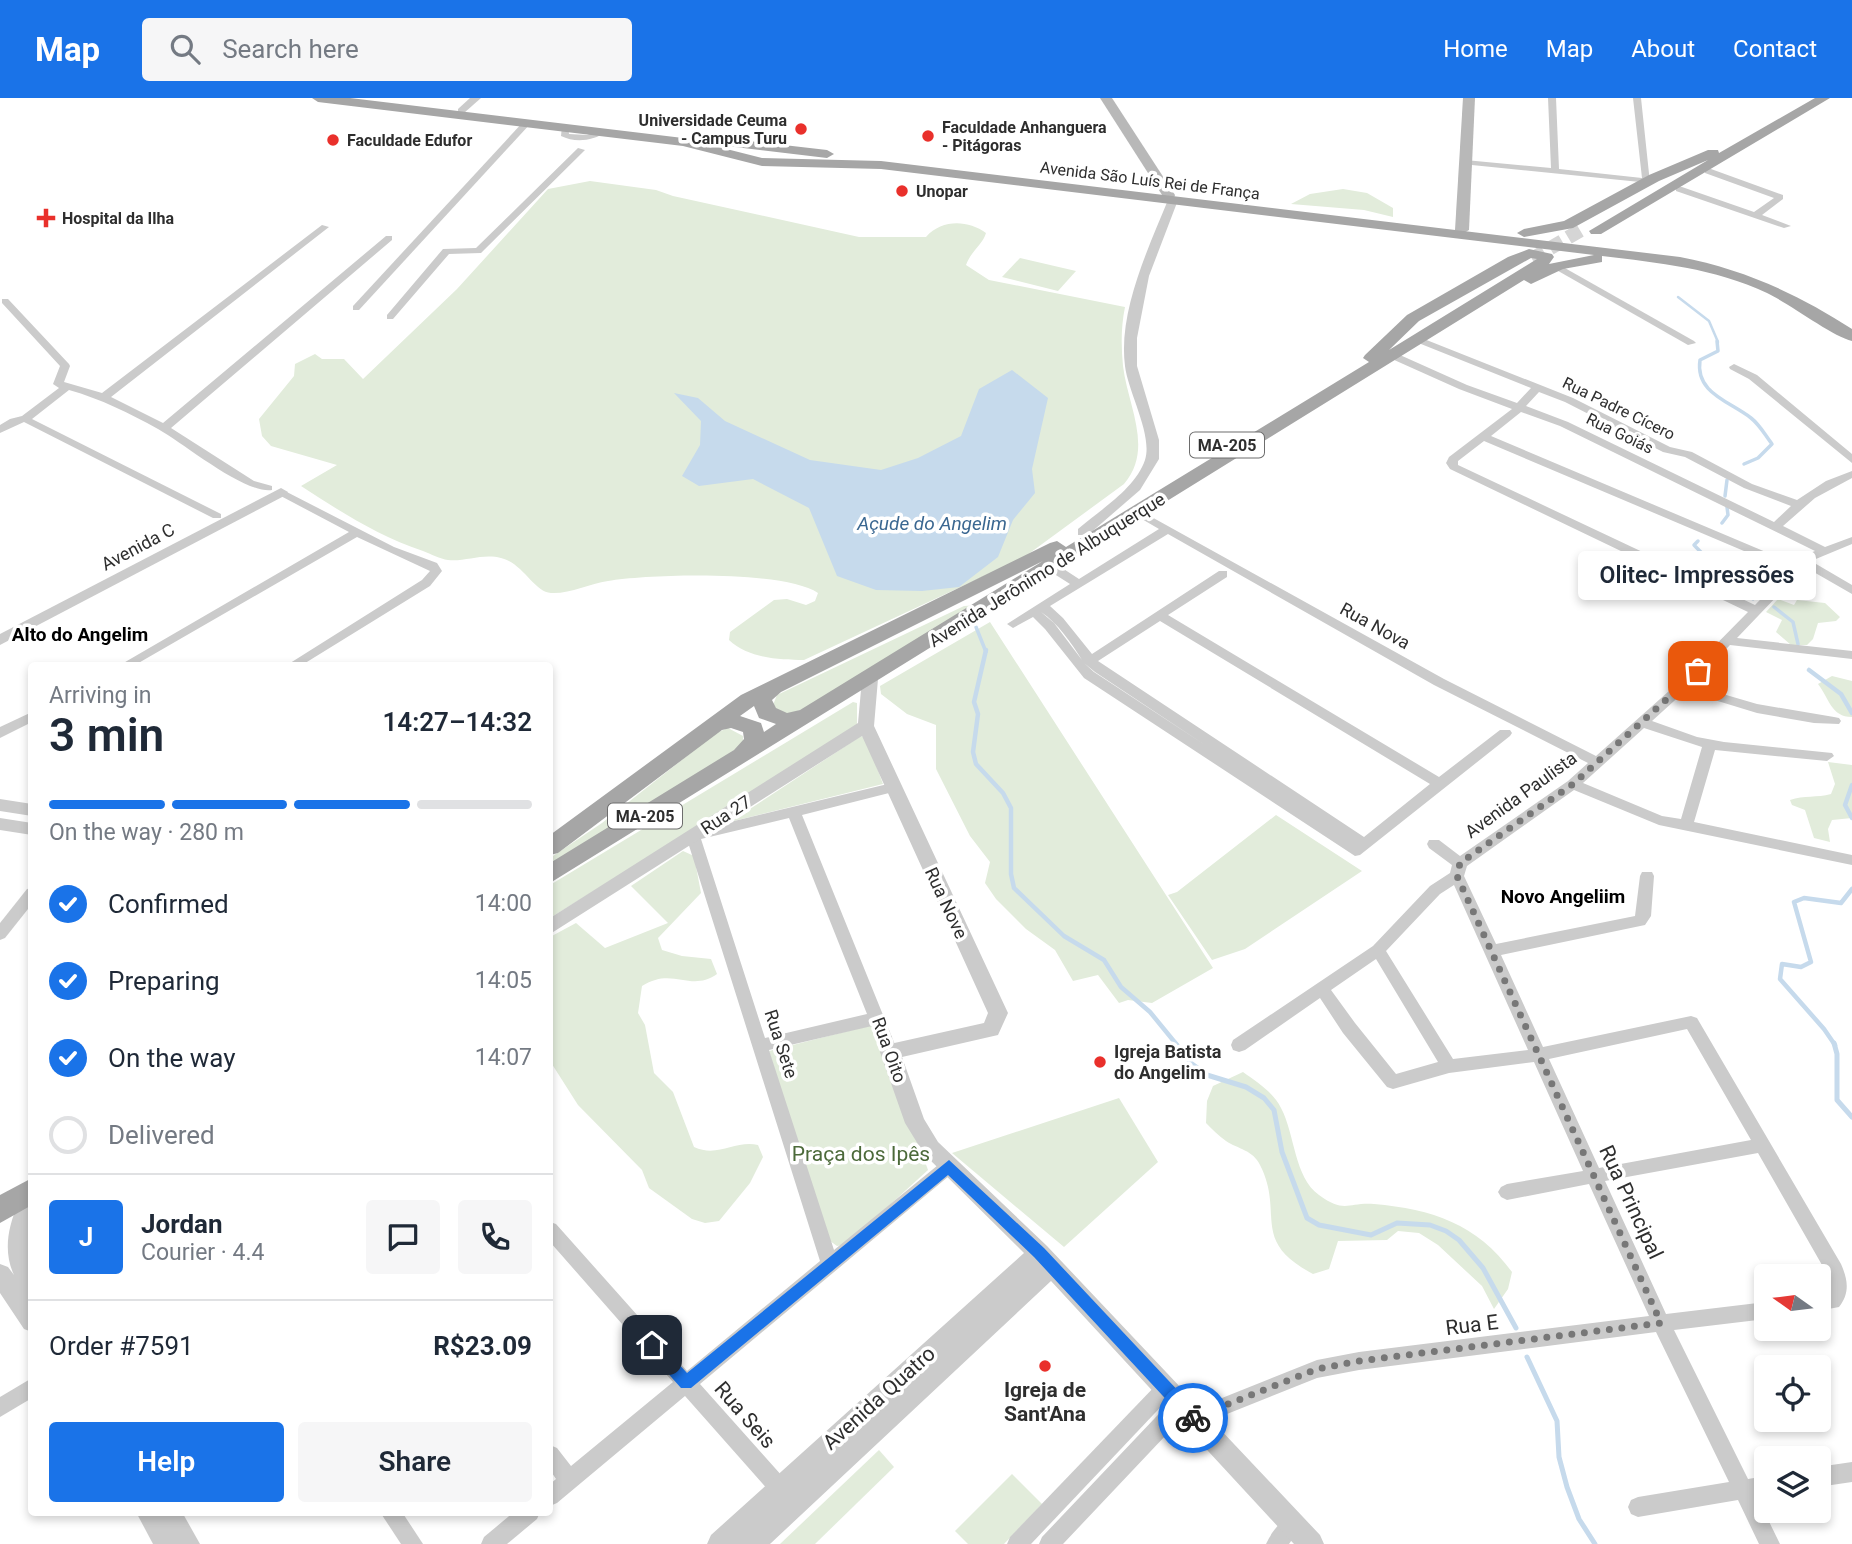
<!DOCTYPE html>
<meta charset="utf-8">
<style>
:root{--surface:#fff;--page:#f6f6f7;--text:#1f2937;--muted:#747a83;--line:#e0e1e3;--accent:#1a73e8}
body{margin:0;font-family:Roboto,sans-serif;background:var(--page);color:var(--text);height:100vh;display:flex;flex-direction:column;font-size:26px;white-space:nowrap}
*{box-sizing:border-box;margin:0}
p{font-size:23px;color:var(--muted)}
.icon{flex:none;width:38px;height:38px;fill:none;stroke:currentColor;stroke-width:2;stroke-linecap:round;stroke-linejoin:round}
.map{position:relative;flex:1;overflow:hidden}
.sheet{position:absolute;left:28px;top:564px;width:525px;height:854px;display:flex;flex-direction:column;background:var(--surface);border-radius:7px;box-shadow:0 4px 10px #0003}
.sheet>*{flex:none}
.needle{width:46px;rotate:284deg}
.tools{position:absolute;left:1754px;top:1166px;display:grid;gap:14px}
.tools a{display:grid;place-items:center;width:77px;height:77px;border-radius:7px;background:var(--surface);box-shadow:0 4px 10px #0003;font-size:35px}
.pin{position:absolute;display:grid;place-items:center;width:60px;height:60px;color:#fff;margin:-30px;border-radius:14px;box-shadow:0 4px 10px #0006}
.courier{position:absolute;display:grid;place-items:center;width:70px;height:70px;margin:-35px;border:5px solid #1a73e8;border-radius:50%;background:#fff;color:#222;box-shadow:0 2px 9px #0007}
.bubble{position:absolute;height:49px;border-radius:7px;background:var(--surface);box-shadow:0 4px 10px #0003;font-size:23px;font-weight:600;line-height:49px;text-align:center}
.overview em{font-style:normal;font-weight:600}
.overview div{display:flex;flex-direction:column-reverse}
.overview{display:flex;align-items:center;justify-content:space-between;height:119px;padding:0 21px}
h1{font-size:46px;font-weight:600;line-height:52px}
.bar{display:grid;grid-template-columns:repeat(4,1fr);gap:10px 7px;align-content:center;height:84px;padding:0 21px}
.bar i{height:9px;border-radius:5px;background:var(--line)}
.bar .selected{background:var(--accent)}
.bar p{grid-column:span 4}
.line{display:flex;align-items:center;gap:18px;padding:0 21px;border-top:2px solid var(--line)}
.line div{flex:1}
.round{display:grid;place-items:center;flex:none;width:74px;height:74px;border-radius:7px;background:var(--page)}
ol{padding:0 21px;list-style:none}
li{display:flex;align-items:center;gap:21px;height:77px}
li p{margin-inline-start:auto}
li .icon{padding:7px;border-radius:50%;background:var(--accent);color:#fff;stroke-width:4}
li:last-child{color:var(--muted)}
li i{width:38px;height:38px;border:4px solid var(--line);border-radius:50%}
.primary-button{display:flex;gap:14px;margin-top:auto;padding:14px 21px}
.primary-button a{flex:1;height:80px;border-radius:7px;background:var(--accent);color:#fff;font-size:28px;font-weight:600;line-height:80px;text-align:center}
.primary-button a+a{background:var(--page);color:var(--text)}
header{display:flex;align-items:center;gap:42px;box-sizing:border-box;height:98px;padding:0 35px;background:var(--accent);color:#fff}
header strong{font-size:33px}
nav{display:flex;gap:38px;margin-inline-start:auto;font-size:24px}
.search{width:490px;height:63px;background:var(--page);display:flex;align-items:center;gap:18px;box-sizing:border-box;padding:0 24px;border-radius:7px;color:var(--muted);font-size:26px}
.map>svg:first-child{display:block}
.green{fill:#e2ecdb}
.water{fill:#c6daec}
.lines{fill:none;stroke-linecap:round;stroke-linejoin:round}
.stream-far3{stroke:#c6daec;stroke-width:2.5}
.stream-far2{stroke:#c6daec;stroke-width:3.5}
.stream-far1{stroke:#c6daec;stroke-width:4.5}
.stream{stroke:#c6daec;stroke-width:5}
.primary-tunnel{stroke:#d5d5d5;stroke-width:14;stroke-dasharray:14 7;stroke-linecap:butt}
.minor{fill:#cbcbcb;fill-rule:evenodd}
.tertiary{fill:#cbcbcb;fill-rule:evenodd}
.secondary{fill:#b8b8b8;fill-rule:evenodd}
.primary{fill:#a6a6a6;fill-rule:evenodd}
.route{fill:#1a73e8}
.done{stroke:#777;stroke-width:7;stroke-dasharray:0 12.6}
.poi-dot{fill:#e9302b;stroke:#fff;stroke-width:2.5}
.labels{text-anchor:middle;stroke-width:7;stroke-linejoin:round;paint-order:stroke}
.far-poi-label{font-size:16px;font-weight:bold;fill:#2e2e2e;stroke:#fff;text-anchor:start}
.far-street-label{font-size:16px;fill:#2e2e2e;stroke:#fff}
.shield{fill:#fff;stroke:#6d6d6d;stroke-width:2}
.shield-label{font-size:16px;font-weight:bold;fill:#2e2e2e}
.street-label{font-size:18px;fill:#2e2e2e;stroke:#fff}
.poi-label{font-size:18px;font-weight:bold;fill:#2e2e2e;stroke:#fff;text-anchor:start}
.water-label{font-size:19px;font-style:italic;fill:#3a6791;stroke:#fff}
.neighbourhood-label{font-size:19px;font-weight:bold;fill:#000;stroke:#fff}
.near-park-label{font-size:21px;fill:#4c6a3a;stroke:#fff}
.near-street-label{font-size:21px;fill:#2e2e2e;stroke:#fff}
.near-poi-label{font-size:21px;font-weight:bold;fill:#2e2e2e;stroke:#fff}
</style>
<header>
<strong>Map</strong>
<div class="search"><svg class="icon" aria-label="search" viewBox="0 0 24 24"><circle cx="10" cy="10" r="6"/><path d="M15 15l6 6"/></svg>Search here</div>
<nav><a>Home</a><a>Map</a><a>About</a><a>Contact</a></nav>
</header>
<div class="map">
<svg width="1852" height="1446" viewBox="0 0 1852 1446">
<rect width="100%" height="100%" fill="#fff"/>
<g class="green">
<path d="M590 83 656 92 673 98 859 139H926C942 121 968 122 986 135 983 146 971 153 966 167L989 182 1125 209C1121 228 1121 248 1123 268 1128 309 1154 351 1124 386L1023 460 804 562C779 562 748 560 729 542L730 534 774 502 787 501 806 507 815 503 818 495C784 472 650 476 608 483 589 486 570 496 551 495 534 494 523 465 501 460 483 455 465 464 448 462 440 461 431 456 423 453 378 438 341 414 301 388L337 367 271 348 262 338 259 321 294 278 295 266 315 256 322 261H344L363 281 457 191 548 91Z"/>
<path d="M1343 91 1367 95 1393 110V119L1364 112 1291 106 1310 96Z"/>
<path d="M1020 160 1076 173 1058 193 1002 179Z"/>
<path d="M1778 501 1794 507 1797 502 1825 505 1840 519 1836 523 1818 525 1813 541 1807 547H1791L1776 534 1782 522 1766 514Z"/>
<path d="M980 507 805 610C793 615 782 620 773 607L777 597 964 508Z"/>
<path d="M990 524 1213 870 1152 905 1128 902 1119 905 1098 877 1073 883 1055 852 1026 831 996 801 985 785 990 764 970 738 936 671V627L907 616 881 596 880 588Z"/>
<path d="M1832 578 1852 583V619C1831 619 1829 600 1818 586Z"/>
<path d="M853 604 857 605V630L550 820V787Z"/>
<path d="M728 630 743 638V646L692 681 550 768V760L602 725 716 635Z"/>
<path d="M861 638 866 640 883 686 730 724Z"/>
<path d="M1828 664 1852 667V720L1832 722 1828 731 1830 744 1814 740 1805 712 1792 707 1790 702C1804 697 1817 700 1831 696L1835 686Z"/>
<path d="M1276 717 1362 773 1245 851 1212 862 1168 797 1177 794Z"/>
<path d="M683 753 694 758 701 795 658 840 662 852 682 858 711 861 717 876C690 895 673 868 642 888L638 915 645 927 654 975 673 994 694 1049C718 1060 735 1042 758 1047L763 1059 750 1085 719 1123 705 1125 692 1121 649 1090 642 1072 578 1007 550 963V839L576 825 605 850 668 825 631 788Z"/>
<path d="M876 926 928 1072 847 1146 837 1148 826 1140 769 953Z"/>
<path d="M1243 974C1257 984 1273 994 1281 1010 1295 1036 1294 1079 1319 1097 1345 1116 1348 1104 1374 1106 1432 1111 1477 1126 1512 1174L1508 1191 1494 1211 1482 1188 1438 1147 1419 1135 1398 1133 1387 1142 1338 1143 1329 1171 1313 1176C1249 1142 1285 1116 1260 1067 1253 1052 1238 1051 1226 1043 1219 1038 1212 1031 1206 1025L1207 1003 1213 988Z"/>
<path d="M1119 1000 1158 1064 1064 1149 952 1055Z"/>
<path d="M879 1352 894 1369 815 1446H780Z"/>
<path d="M1012 1376 1042 1406 1004 1446H968L955 1433Z"/>
</g>
<path class="water" d="M1012 272 1048 300 1032 371 1035 395 1013 422 998 459 959 489 922 493 876 492 837 478 809 410 753 381 699 388 682 378 700 347 701 323 674 295 698 300 725 323 810 362 881 372 918 360 961 338 979 291Z"/>
<g class="lines">
<path class="stream-far3" d="M1678 199 1709 223 1718 244"/>
<g class="stream-far2">
<path d="M1717 243 1718 253 1700 262C1695 295 1729 303 1751 320 1760 327 1765 337 1772 346L1758 360 1744 366"/>
<path d="M1725 398 1727 382"/>
<path d="M1722 425 1728 417 1727 409"/>
<path d="M1698 443 1694 447 1722 476 1753 501"/>
<path d="M1774 509 1793 524 1798 546"/>
<path d="M976 529 986 554"/>
</g>
<g class="stream-far1">
<path d="M986 552 974 604 978 616 973 654 976 666 1003 695 1011 710V776L1014 790 1064 838 1104 862 1121 889 1150 914 1177 947"/>
<path d="M1809 572 1841 596 1852 615"/>
<path d="M1852 687 1845 707 1852 720"/>
<path d="M1835 947 1824 931 1780 881 1782 866 1801 869 1811 864 1794 804 1804 800 1841 805 1852 791"/>
</g>
<g class="stream">
<path d="M1175 945 1192 966 1207 977 1246 989 1264 1000 1274 1012 1282 1054 1307 1120 1319 1127 1371 1137 1397 1125 1430 1127 1446 1133 1459 1142 1483 1170 1516 1230"/>
<path d="M1834 945 1837 956V1002L1852 1019"/>
<path d="M1527 1259 1557 1323 1559 1359 1567 1389 1579 1421 1595 1446"/>
</g>
<path class="primary-tunnel" d="M1532 161 1586 129"/>
<g class="minor">
<path d="M1548 0H1556L1559 71 1642 80 1633 0H1641L1650 85 1462 66 1461 64 1465 62 1551 70Z"/>
<path d="M524 23 531 25 359 212H353V208Z"/>
<path d="M562 28H568L569 36 587 37 602 32 606 34C593 43 575 45 561 38Z"/>
<path d="M578 50 585 52 481 155 449 156 393 221H387V217L443 151 476 150Z"/>
<path d="M1705 71H1711L1783 97V101L1762 117 1791 128 1784 130 1676 93V89H1682L1754 114 1774 100 1705 75Z"/>
<path d="M322 127 329 129 111 299 163 325 386 138H392V142L171 330 254 383 272 388V392C244 396 185 346 158 331 129 315 101 301 69 292L32 321 221 416V420H213L24 324 0 335V327L10 321 22 318 59 290 53 286 60 268 2 205V201H8L69 266 70 268 64 284 102 295Z"/>
<path d="M1556 165 1694 243 1696 245 1688 247 1553 170 1551 168Z"/>
<path d="M1424 241 1573 300 1670 349 1692 354 1752 386 1797 402 1826 383 1852 373V380L1815 400 1783 428 1825 449 1852 439V446L1811 463 1852 487V496L1805 469 1737 540 1852 553V561L1730 547 1692 587 1757 606 1834 619 1839 620 1841 623 1839 626 1814 625 1757 615 1685 593 1652 623 1697 639 1724 644 1832 655 1834 658 1827 663 1715 652 1694 724 1852 757V767L1659 727 1574 692 1467 768 1464 778 1496 846 1635 818 1640 778 1642 774H1652L1654 778 1651 818 1645 827 1501 857 1543 949 1691 918 1697 920 1841 1166C1848 1182 1850 1195 1839 1209L1818 1213V1196L1830 1193 1826 1174 1758 1055 1605 1083 1666 1216 1766 1204V1221L1674 1232 1748 1381 1766 1378V1398L1757 1399 1780 1446H1759L1738 1402 1638 1419 1631 1416 1628 1409 1631 1402 1638 1399 1729 1384 1656 1234 1359 1272 1317 1280 1192 1330 1185 1328 1182 1321 1184 1318 1063 1446H1039L1042 1439 1173 1301 1180 1299 1187 1301 1190 1308 1187 1314 1317 1262 1359 1254 1649 1218 1589 1086 1507 1102 1501 1099 1498 1094 1501 1089 1507 1086 1583 1073 1534 964 1449 975 1393 991 1387 989 1343 935 1320 900 1245 952 1239 954 1233 952 1231 947 1233 942 1373 848 1430 788 1450 775 1452 767 1429 750 1427 746 1429 742H1439L1460 758 1568 683 1588 665 1434 587 1168 436 1050 508 1063 520 1092 556 1219 473H1227V479L1168 517 1439 679 1500 632H1510L1512 635 1510 638 1360 757 1355 758 1084 580 1045 531 1033 519 1013 530 1007 526 1070 486 1048 472V466H1056L1079 481 1159 431 1135 417 1133 415 1139 412 1444 581 1596 658 1678 585 1748 514 1450 371 1446 365 1449 359 1512 311 1459 291 1392 261V257H1400L1467 287 1517 305 1531 290 1421 246V242ZM1539 294 1565 304 1663 354 1685 359 1744 390 1791 408 1774 424 1568 324 1526 308ZM1521 314 1560 328 1815 453 1803 458 1794 466 1491 338ZM1484 343 1789 472 1755 507 1458 367V363ZM1041 514C1058 525 1072 546 1082 562L1054 525ZM1160 523 1430 686 1364 739 1098 563ZM1084 565 1095 574 1208 649 1094 574ZM1644 630 1702 649 1681 721 1662 718 1583 685ZM1454 787 1528 952 1453 961 1386 853 1440 796ZM1376 861 1438 964 1396 976 1355 925 1331 892ZM1687 931 1751 1042 1599 1070 1549 961Z"/>
<path d="M1734 266 1757 277 1852 356V365L1749 281 1730 271 1729 269Z"/>
<path d="M281 391 394 449 437 465 442 473 430 488 302 567H287L422 482 430 473 357 439 135 567H120L349 434 277 396 275 394Z"/>
<path d="M32 614V624L0 640V629Z"/>
<path d="M892 685 899 690 897 693 802 717 898 954 896 959 890 961 884 959 872 928 769 952 834 1152 943 1063 949 1061 955 1063 957 1068 955 1073 700 1286 791 1388 794 1395 791 1402 784 1405 777 1402 685 1298 557 1405 550 1408V1386L556 1381 550 1372V1347L557 1350 571 1368 673 1284 550 1144V1124L556 1126 687 1273 820 1163 686 738 693 733ZM789 720 867 916 765 940 701 741Z"/>
<path d="M32 790V806L5 840 0 842V825L27 791Z"/>
<path d="M32 1280V1300L0 1319V1299Z"/>
<path d="M1165 1282 1172 1285 1174 1291 1172 1297 1031 1446H1007L1010 1439 1158 1285Z"/>
<path d="M1852 1364V1384L1818 1389V1369Z"/>
<path d="M380 1414H402L423 1446H401Z"/>
<path d="M514 1414H540L537 1421 507 1446H481L484 1439Z"/>
<path d="M1292 1417 1299 1420 1302 1427 1289 1446H1266C1271 1435 1280 1422 1292 1417Z"/>
</g>
<g class="tertiary">
<path d="M470 0H481L464 15H458V11Z"/>
<path d="M1173 99 1178 102 1149 178 1137 240V268L1159 342V361L1140 392 1088 437H1078V431C1100 412 1135 391 1145 362 1153 337 1128 294 1125 268 1118 214 1148 151 1168 102Z"/>
<path d="M281 390 288 394 286 397 0 547V536Z"/>
<path d="M870 576 878 581 874 628 1008 915 998 937 902 959 924 1021 938 1044 1047 1148 1320 1437 1324 1446H1294L1051 1183 770 1446H707L711 1437 1024 1155 924 1056 905 1025 880 954 883 948 890 946 984 925 988 915 862 638 550 836V820L858 625 862 581Z"/>
<path d="M0 701 32 706V718L0 713Z"/>
<path d="M0 720 32 725V737L0 732Z"/>
<path d="M26 1103 32 1105 29 1153 32 1200 29 1199 32 1203V1234L24 1231 0 1195V1166L8 1169 14 1177C3 1154 8 1129 18 1106Z"/>
<path d="M136 1414H182L200 1446H153Z"/>
</g>
<g class="secondary">
<path d="M1100 0H1112L1175 97 1174 100H1164Z"/>
<path d="M1463 0H1475L1469 132 1462 136 1455 132Z"/>
</g>
<g class="primary">
<path d="M312 0H350L683 40 762 60 881 63 1680 159C1743 171 1798 196 1852 231V243C1832 238 1790 206 1767 195 1714 170 1659 165 1602 158V164L1563 171 1531 186 1524 182 550 785V765L734 652 744 641 743 634 731 630 722 632 558 755 550 757V737L741 597 1050 445 1057 443 1066 449 1369 264 1363 260 1365 257 1407 217 1508 159 1529 151 1552 156 1554 159 1549 166 1594 157 881 71 762 68 683 48 318 4ZM1531 160 1537 161 1389 252 1419 223ZM1043 463 800 612 787 615 776 610 772 602 781 594ZM754 608 759 620 776 626 764 634 761 625 740 618Z"/>
<path d="M1815 0H1830L1601 136H1591L1589 133 1708 62 1659 83 1573 130 1524 139 1517 135 1524 131 1564 123 1649 77 1708 52H1718L1719 55Z"/>
<path d="M715 39 827 52 834 56 827 60 710 46 708 43Z"/>
<path d="M32 1080V1107L0 1125V1097Z"/>
</g>
</g>
<path class="route" d="M949 1062 1044 1150 1199 1315V1325H1188L1034 1159 948 1077 691 1290H681L647 1252V1242H657L687 1275Z"/>
<g class="lines">
<path class="done" d="M1193 1320 1317 1271 1359 1263 1661 1225 1457 778 1460 765 1573 686 1698 573"/>
</g>
<g class="poi-dot">
<circle cx="801" cy="31" r="7"/>
<circle cx="928" cy="38" r="7"/>
<circle cx="333" cy="42" r="7"/>
<circle cx="902" cy="93" r="7"/>
<path d="M42.5 109.5h7v7h7v7h-7v7h-7v-7h-7v-7h7z"/>
<circle cx="1100" cy="964" r="7"/>
<circle cx="1045" cy="1268" r="7"/>
</g>
<g class="labels">
<g class="far-poi-label">
<text x="787" y="28" text-anchor="end">Universidade Ceuma<tspan x="787" dy="18">- Campus Turu</tspan></text>
<text x="942" y="35">Faculdade Anhanguera<tspan x="942" dy="18">- Pitágoras</tspan></text>
<text x="347" y="48">Faculdade Edufor</text>
<text x="916" y="99">Unopar</text>
<text x="62" y="126">Hospital da Ilha</text>
</g>
<g class="far-street-label">
<text transform="translate(1150 82) rotate(7)" y="6">Avenida São Luís Rei de França</text>
<text transform="translate(1619 310) rotate(26)" y="6">Rua Padre Cícero</text>
<text transform="translate(1620 335) rotate(26)" y="6">Rua Goiás</text>
</g>
<g class="shield">
<rect x="1190" y="334.5" width="74" height="25" rx="5"/>
<rect x="608" y="705.5" width="74" height="25" rx="5"/>
</g>
<g class="shield-label">
<text x="1227" y="353">MA-205</text>
<text x="645" y="724">MA-205</text>
</g>
<g class="street-label">
<text transform="translate(138 449) rotate(-28)" y="6">Avenida C</text>
<text transform="translate(1047 472) rotate(-32)" y="6">Avenida Jerônimo de Albuquerque</text>
<text transform="translate(1375 528) rotate(29)" y="6">Rua Nova</text>
<text transform="translate(1521 697) rotate(-36)" y="6">Avenida Paulista</text>
<text transform="translate(726 717) rotate(-33)" y="6">Rua 27</text>
<text transform="translate(946 805) rotate(65)" y="6">Rua Nove</text>
<text transform="translate(781 946) rotate(72)" y="6">Rua Sete</text>
<text transform="translate(889 952) rotate(70)" y="6">Rua Oito</text>
</g>
<g class="poi-label">
<text x="1114" y="960">Igreja Batista<tspan x="1114" dy="21">do Angelim</tspan></text>
</g>
<g class="water-label">
<text x="932" y="432">Açude do Angelim</text>
</g>
<g class="neighbourhood-label">
<text x="80" y="543">Alto do Angelim</text>
<text x="1563" y="805">Novo Angeliim</text>
</g>
<g class="near-park-label">
<text x="861" y="1063">Praça dos Ipês</text>
</g>
<g class="near-street-label">
<text transform="translate(1631 1104) rotate(65)" y="7">Rua Principal</text>
<text transform="translate(1472 1227) rotate(-7)" y="7">Rua E</text>
<text transform="translate(879 1300) rotate(-42)" y="7">Avenida Quatro</text>
<text transform="translate(745 1317) rotate(49)" y="7">Rua Seis</text>
</g>
<g class="near-poi-label">
<text x="1045" y="1299">Igreja de<tspan x="1045" dy="24">Sant'Ana</tspan></text>
</g>
</g>
</svg>
<div class="tools">
<a><svg class="needle" viewBox="-14 -14 28 28"><path d="M0-13l5 13h-10z" fill="#e53935"/><path d="M0 13l5-13h-10z" fill="#747a83"/></svg></a>
<a><svg class="icon" aria-label="locate" viewBox="0 0 24 24"><circle cx="12" cy="12" r="6"/><path d="M12 2v4M12 18v4M2 12h4M18 12h4"/></svg></a>
<a><svg class="icon" aria-label="layers" viewBox="0 0 24 24"><path d="M12 4l9 5-9 5-9-5zM3 14l9 5 9-5"/></svg></a>
</div>
<div class="pin" style="left:1698px;top:573px;background:#ea580c"><svg class="icon" aria-label="bag" viewBox="0 0 24 24"><path d="M5 8h14l-1 12H6zM9 8a3 3 0 0 1 6 0"/></svg></div>
<div class="pin" style="left:652px;top:1247px;background:#1f2937"><svg class="icon" aria-label="home" viewBox="0 0 24 24"><path d="M3 11l9-7 9 7M6 9v11h12V9"/></svg></div>
<div class="courier" style="left:1193px;top:1320px"><svg class="icon" aria-label="bike" viewBox="0 0 24 24"><circle cx="6" cy="16" r="4"/><circle cx="18" cy="16" r="4"/><path d="M6 16l4-8h5l3 8M10 8l3 8H6M13 5h3"/></svg></div>
<div class="bubble" style="left:1578px;top:453px;width:238px">Olitec- Impressões</div>
<section class="sheet">
<div class="overview"><div><h1>3 min</h1><p>Arriving in</p></div><em>14:27–14:32</em></div>
<div class="bar"><i class="selected"></i><i class="selected"></i><i class="selected"></i><i></i><p>On the way · 280 m</p></div>
<ol>
<li><svg class="icon" aria-label="check" viewBox="0 0 24 24"><path d="M5 12l5 5 9-10"/></svg>Confirmed<p>14:00</p></li>
<li><svg class="icon" aria-label="check" viewBox="0 0 24 24"><path d="M5 12l5 5 9-10"/></svg>Preparing<p>14:05</p></li>
<li><svg class="icon" aria-label="check" viewBox="0 0 24 24"><path d="M5 12l5 5 9-10"/></svg>On the way<p>14:07</p></li>
<li><i></i>Delivered</li>
</ol>
<div class="line" style="height:126px"><b class="round" style="background:var(--accent);color:#fff">J</b><div><b>Jordan</b><p>Courier · 4.4</p></div><a class="round"><svg class="icon" aria-label="chat" viewBox="0 0 24 24"><path d="M4 5h16v11H9l-5 4z"/></svg></a><a class="round"><svg class="icon" aria-label="phone" viewBox="0 0 24 24"><path d="M5 4h4l2 5-3 2q2 4 5 5l2-3 5 2v4C11 20 4 13 5 4z"/></svg></a></div>
<div class="line" style="height:91px"><div>Order #7591</div><b>R$23.09</b></div>
<div class="primary-button"><a>Help</a><a>Share</a></div>
</section>
</div>
